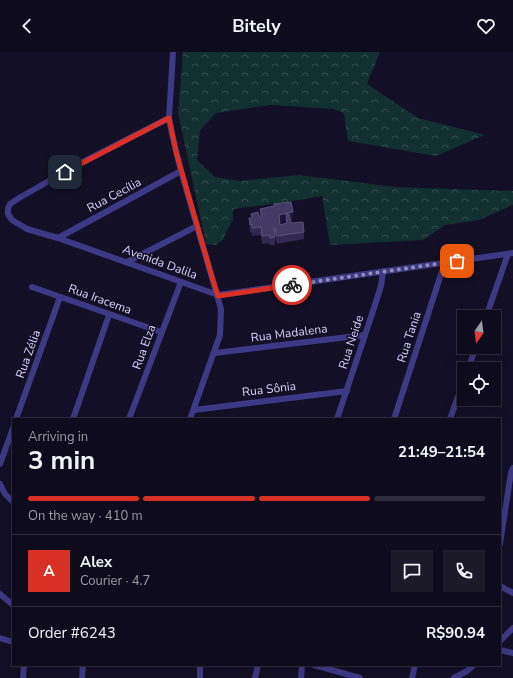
<!DOCTYPE html>
<meta charset="utf-8">
<style>
:root{--surface:#0e0b1c;--page:#1c1929;--text:#f1f3f6;--muted:#9b9ba3;--line:#2e2b3b;--accent:#d93025}
body{margin:0;font-family:"Nunito Sans",sans-serif;background:var(--page);color:var(--text);height:100vh;display:flex;flex-direction:column;font-size:15px;white-space:nowrap}
*{box-sizing:border-box;margin:0}
p{font-size:13px;color:var(--muted)}
.icon{flex:none;width:22px;height:22px;fill:none;stroke:currentColor;stroke-width:2;stroke-linecap:round;stroke-linejoin:round}
.map{position:relative;flex:1;overflow:hidden}
.details{position:absolute;left:12px;top:366px;width:489px;height:248px;display:flex;flex-direction:column;background:var(--surface);border-radius:0px;box-shadow:0 4px 16px #0002,0 0 0 1px var(--line)}
.details>*{flex:none}
.needle{width:26px;rotate:194deg}
.tools{position:absolute;left:457px;top:258px;display:grid;gap:8px}
.tools a{display:grid;place-items:center;width:44px;height:44px;border-radius:0px;background:var(--surface);box-shadow:0 4px 16px #0002,0 0 0 1px var(--line);font-size:20px}
.pin{position:absolute;display:grid;place-items:center;width:34px;height:34px;color:#fff;margin:-17px;border-radius:8px;box-shadow:0 2px 6px #0006}
.courier{position:absolute;display:grid;place-items:center;width:40px;height:40px;margin:-20px;border:3px solid #d93025;border-radius:50%;background:#fff;color:#222;box-shadow:0 1px 5px #0007}
.overview em{font-style:normal;font-weight:700}
.overview div{display:flex;flex-direction:column-reverse}
.overview{display:flex;align-items:center;justify-content:space-between;height:68px;padding:0 16px}
h1{font-size:26px;font-weight:700;line-height:30px}
.bar{display:grid;grid-template-columns:repeat(4,1fr);gap:6px 4px;align-content:center;height:48px;padding:0 16px}
.bar i{height:5px;border-radius:3px;background:var(--line)}
.bar .selected{background:var(--accent)}
.bar p{grid-column:span 4}
.line{display:flex;align-items:center;gap:10px;padding:0 16px;border-top:1px solid var(--line)}
.line div{flex:1}
.round{display:grid;place-items:center;flex:none;width:42px;height:42px;border-radius:0px;background:var(--page)}
header{display:flex;justify-content:space-between;align-items:center;height:52px;padding:0 16px;background:var(--surface);font-size:18px;font-weight:700}
.map>svg:first-child{display:block}
.forest{fill:url(#forest-crowns)}
.lines{fill:none;stroke-linecap:round;stroke-linejoin:round}
.street{stroke:#3d3a85;stroke-width:6}
.wall{fill:#312854;fill-rule:evenodd}
.shaded-wall{fill:#1d163a}
.building{fill:#433a66;stroke:#5a527e}
.done{stroke:#948fb3;stroke-width:4;stroke-dasharray:0 7.2}
.route{stroke:#d93025;stroke-width:5}
.labels{text-anchor:middle;stroke-width:3;stroke-linejoin:round;paint-order:stroke}
.street-label{font-size:12px;fill:#d9d4ff;stroke:#130f26}
</style>
<header><svg class="icon" aria-label="back" viewBox="0 0 24 24"><path d="M15 5l-7 7 7 7"/></svg>Bitely<svg class="icon" aria-label="heart" viewBox="0 0 24 24"><path d="M12 20l-8-8c-3-5 5-10 8-4 3-6 11-1 8 4z"/></svg></header>
<div class="map">
<svg width="513" height="626" viewBox="0 0 513 626">
<defs>
<pattern id="forest-crowns" width="20" height="18" patternUnits="userSpaceOnUse"><rect width="20" height="18" fill="#12302f"/><path d="M2 6a3 3 0 1 1 6 0M12 15a3 3 0 1 1 6 0" fill="none" stroke="#344d4e"/></pattern>
</defs>
<rect width="100%" height="100%" fill="#130f26"/>
<path class="forest" d="M183 0H380L367 32 418 66 485 83 436 104 348 89 344 61 333 57 270 53 216 61 200 78 197 108 215 125 240 129 299 123 395 135 513 139V153L479 168 445 173 423 188 330 193 322 144 287 150 233 157V168L226 180 223 188 216 193 206 192 178 61Z"/>
<g class="lines">
<g class="street">
<path d="M173 0 169 66 172 82 181 119 221 257 220 283 190 367"/>
<path d="M169 66 77 113 19 146 10 152 8 156V162L12 168 27 177 58 186 218 243 513 201"/>
<path d="M58 186 181 119"/>
<path d="M127 210 197 174"/>
<path d="M32 235 161 280"/>
<path d="M486 265 508 202"/>
<path d="M215 301 365 283"/>
<path d="M468 317 476 295"/>
<path d="M194 358 347 339"/>
<path d="M16 367 60 245"/>
<path d="M73 367 109 263"/>
<path d="M129 367 181 230"/>
<path d="M337 367 374 256 381 234 383 219"/>
<path d="M394 367 445 210"/>
<path d="M450 367 464 328"/>
<path d="M0 412 13 376"/>
<path d="M0 432 5 442 13 450"/>
<path d="M500 492 511 420 513 416"/>
<path d="M500 534 513 541"/>
<path d="M0 542 13 553"/>
<path d="M0 586 13 590"/>
<path d="M500 589 513 576"/>
<path d="M500 598 513 601"/>
<path d="M314 613 360 626"/>
<path d="M23 626 24 613"/>
<path d="M82 626 83 613"/>
<path d="M200 626V613"/>
<path d="M255 626 258 613"/>
<path d="M301 626 302 613"/>
<path d="M412 626 415 613"/>
<path d="M454 626 467 619 474 613"/>
</g>
</g>
<path class="wall" d="M260 157 293 167 290 168 291 171 304 180V187L277 192 275 184V193H270L269 191 262 192 261 183 252 184V180L250 181 249 166H251V162L260 167ZM286 169 287 172 280 173V170Z"/>
<path class="shaded-wall" d="M293 160V167L287 169 286 162V169L279 171V163Z"/>
<path class="building" d="M291 150 293 160 279 163 280 173 287 171 286 162H289L291 171 303 170 304 180 277 184 275 176H274L275 185 270 186 269 183 262 184 261 175 252 176V172L250 173 249 166H252L251 162 258 160 260 167 262 166 260 157 274 154V152Z"/>
<g class="lines">
<path class="done" d="M292 233 457 209"/>
<path class="route" d="M65 120 169 66 176 100 212 225 218 244 292 233"/>
</g>
<g class="labels">
<g class="street-label">
<text transform="translate(114 143) rotate(-28)" y="4">Rua Cecília</text>
<text transform="translate(160 210) rotate(20)" y="4">Avenida Dalila</text>
<text transform="translate(100 247) rotate(20)" y="4">Rua Iracema</text>
<text transform="translate(289 281) rotate(-7)" y="4">Rua Madalena</text>
<text transform="translate(409 285) rotate(-72)" y="4">Rua Tania</text>
<text transform="translate(351 290) rotate(-72)" y="4">Rua Neide</text>
<text transform="translate(144 295) rotate(-70)" y="4">Rua Elza</text>
<text transform="translate(28 302) rotate(-70)" y="4">Rua Zélia</text>
<text transform="translate(269 337) rotate(-7)" y="4">Rua Sônia</text>
</g>
</g>
</svg>
<div class="tools">
<a><svg class="needle" viewBox="-14 -14 28 28"><path d="M0-13l5 13h-10z" fill="#e53935"/><path d="M0 13l5-13h-10z" fill="#9b9ba3"/></svg></a>
<a><svg class="icon" aria-label="locate" viewBox="0 0 24 24"><circle cx="12" cy="12" r="6"/><path d="M12 2v4M12 18v4M2 12h4M18 12h4"/></svg></a>
</div>
<div class="pin" style="left:457px;top:209px;background:#ea580c"><svg class="icon" aria-label="bag" viewBox="0 0 24 24"><path d="M5 8h14l-1 12H6zM9 8a3 3 0 0 1 6 0"/></svg></div>
<div class="pin" style="left:65px;top:120px;background:#1f2937"><svg class="icon" aria-label="home" viewBox="0 0 24 24"><path d="M3 11l9-7 9 7M6 9v11h12V9"/></svg></div>
<div class="courier" style="left:292px;top:233px"><svg class="icon" aria-label="bike" viewBox="0 0 24 24"><circle cx="6" cy="16" r="4"/><circle cx="18" cy="16" r="4"/><path d="M6 16l4-8h5l3 8M10 8l3 8H6M13 5h3"/></svg></div>
<section class="details">
<div class="overview"><div><h1>3 min</h1><p>Arriving in</p></div><em>21:49–21:54</em></div>
<div class="bar"><i class="selected"></i><i class="selected"></i><i class="selected"></i><i></i><p>On the way · 410 m</p></div>
<div class="line" style="height:72px"><b class="round" style="background:var(--accent);color:#fff">A</b><div><b>Alex</b><p>Courier · 4.7</p></div><a class="round"><svg class="icon" aria-label="chat" viewBox="0 0 24 24"><path d="M4 5h16v11H9l-5 4z"/></svg></a><a class="round"><svg class="icon" aria-label="phone" viewBox="0 0 24 24"><path d="M5 4h4l2 5-3 2q2 4 5 5l2-3 5 2v4C11 20 4 13 5 4z"/></svg></a></div>
<div class="line" style="height:52px"><div>Order #6243</div><b>R$90.94</b></div>
</section>
</div>
